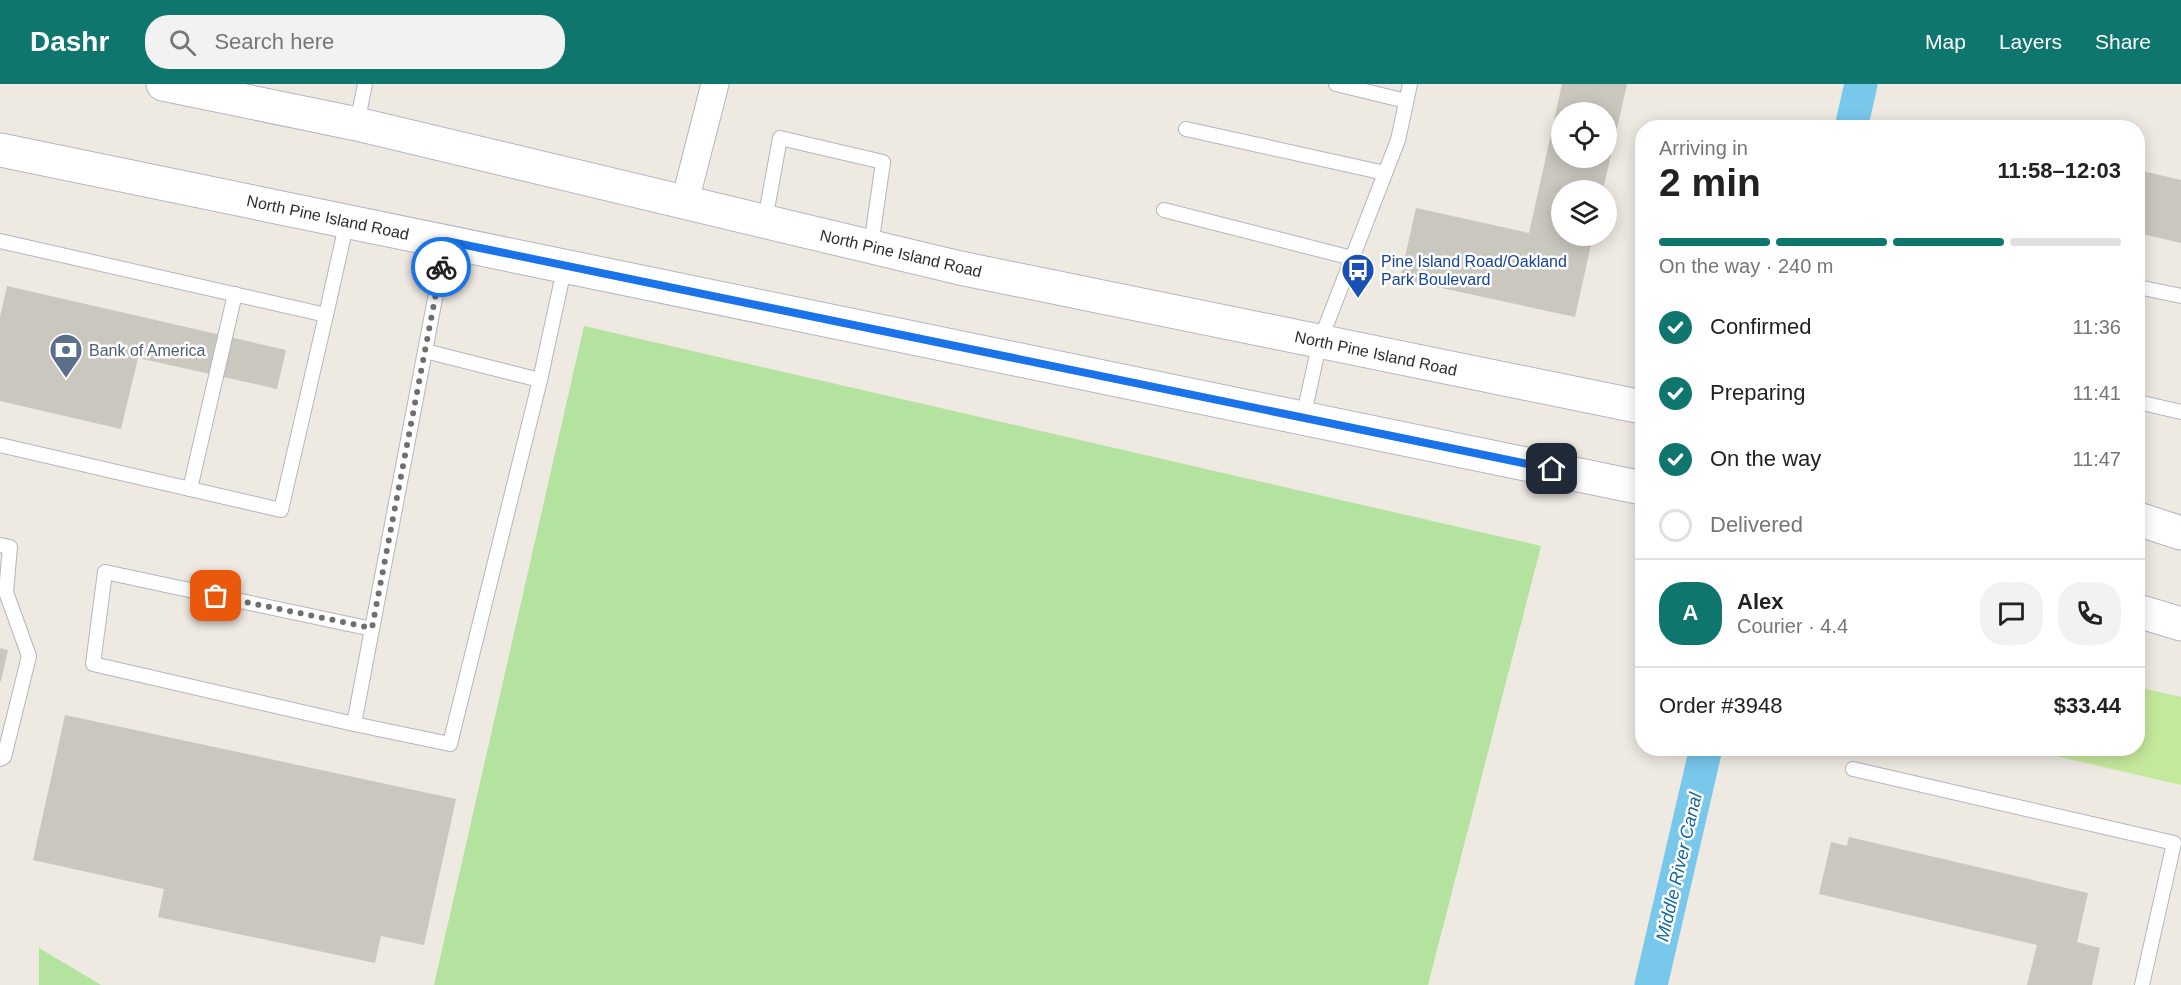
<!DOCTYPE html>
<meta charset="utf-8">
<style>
:root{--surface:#fff;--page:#f2f2f2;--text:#222;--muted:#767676;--line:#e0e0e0;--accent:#0f766e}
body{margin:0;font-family:Helvetica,sans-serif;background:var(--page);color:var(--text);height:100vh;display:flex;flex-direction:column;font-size:22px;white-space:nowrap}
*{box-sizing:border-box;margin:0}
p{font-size:20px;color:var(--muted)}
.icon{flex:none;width:33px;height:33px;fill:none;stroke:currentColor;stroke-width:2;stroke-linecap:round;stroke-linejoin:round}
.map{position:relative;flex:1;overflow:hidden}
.sheet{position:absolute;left:1635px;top:36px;width:510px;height:636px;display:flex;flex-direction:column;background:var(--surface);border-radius:24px;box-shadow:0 3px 15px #0003}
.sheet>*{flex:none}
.controls{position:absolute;left:1551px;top:18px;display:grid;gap:12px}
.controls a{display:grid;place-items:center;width:66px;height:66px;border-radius:50%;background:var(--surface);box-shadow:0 3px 15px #0003;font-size:30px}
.pin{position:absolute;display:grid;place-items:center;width:51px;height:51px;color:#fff;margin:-26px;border-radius:12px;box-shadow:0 3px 9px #0006}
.courier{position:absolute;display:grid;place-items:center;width:60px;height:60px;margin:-30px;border:4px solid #1a73e8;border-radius:50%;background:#fff;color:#222;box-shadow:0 2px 8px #0007}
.overview em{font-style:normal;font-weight:700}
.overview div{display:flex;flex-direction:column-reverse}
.overview{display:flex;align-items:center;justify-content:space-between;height:102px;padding:0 24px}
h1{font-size:39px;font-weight:700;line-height:45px}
.bar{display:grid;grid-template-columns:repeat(4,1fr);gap:9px 6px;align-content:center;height:72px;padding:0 24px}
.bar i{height:8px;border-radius:4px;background:var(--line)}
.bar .selected{background:var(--accent)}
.bar p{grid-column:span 4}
.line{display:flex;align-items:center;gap:15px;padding:0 24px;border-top:2px solid var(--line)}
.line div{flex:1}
.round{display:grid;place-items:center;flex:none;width:63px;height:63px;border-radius:24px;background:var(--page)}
ol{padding:0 24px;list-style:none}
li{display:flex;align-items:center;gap:18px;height:66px}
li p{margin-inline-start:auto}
li .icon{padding:6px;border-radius:50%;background:var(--accent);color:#fff;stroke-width:4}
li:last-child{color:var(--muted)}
li i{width:33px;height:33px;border:3px solid var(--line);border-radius:50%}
header{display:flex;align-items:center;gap:36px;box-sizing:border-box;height:84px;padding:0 30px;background:var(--accent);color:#fff}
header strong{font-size:28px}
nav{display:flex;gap:33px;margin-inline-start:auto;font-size:21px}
.search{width:420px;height:54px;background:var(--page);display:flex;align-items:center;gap:15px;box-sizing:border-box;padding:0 21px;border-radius:24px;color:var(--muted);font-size:22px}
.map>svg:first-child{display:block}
.green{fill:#b3e39f}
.pitch{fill:#c5e99c}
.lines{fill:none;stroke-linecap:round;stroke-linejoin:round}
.canal{stroke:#78c8ec;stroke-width:33}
.building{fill:#cac7bf;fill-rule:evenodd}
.lane-casing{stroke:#b4b6c0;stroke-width:16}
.street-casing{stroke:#b4b6c0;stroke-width:29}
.secondary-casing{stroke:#b4b6c0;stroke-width:35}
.lane{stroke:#fff;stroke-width:14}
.street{stroke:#fff;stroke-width:27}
.secondary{stroke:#fff;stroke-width:33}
.done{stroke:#716f6d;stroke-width:6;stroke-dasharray:0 10.8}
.route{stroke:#1a73e8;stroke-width:8}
.labels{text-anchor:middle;stroke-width:5;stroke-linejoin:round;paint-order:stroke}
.street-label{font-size:16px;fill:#2e2e2e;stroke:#fff}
.transit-label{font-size:16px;fill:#164399;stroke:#fff;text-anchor:start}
.service-label{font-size:16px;fill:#4e5e75;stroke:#fff;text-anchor:start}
.water-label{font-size:18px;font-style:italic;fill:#11679e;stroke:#fff}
</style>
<header>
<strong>Dashr</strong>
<div class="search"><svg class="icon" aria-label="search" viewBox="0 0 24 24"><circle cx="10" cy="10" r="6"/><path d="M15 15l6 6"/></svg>Search here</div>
<nav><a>Map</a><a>Layers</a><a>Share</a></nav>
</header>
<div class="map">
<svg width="2181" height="901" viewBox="0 0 2181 901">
<rect width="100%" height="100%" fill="#eee9e1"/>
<g class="green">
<path d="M584 242 1541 462 1428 901H434Z"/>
<path d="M39 864 101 901H39Z"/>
</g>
<path class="pitch" d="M2138 603 2181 613V701L2026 665 2138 664Z"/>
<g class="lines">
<g class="canal">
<path d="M1851 44 1861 0"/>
<path d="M1651 901 1706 664"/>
</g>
</g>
<g class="building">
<path d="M1562 0H1627L1603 106H1562V152H1593L1575 233 1400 195 1416 124 1529 149ZM1562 28H1606V74H1562Z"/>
<path d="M2138 86 2181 96V159L2138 149Z"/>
<path d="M7 202 286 266 277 305 138 274 121 345 0 317V233Z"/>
<path d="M0 564 8 566 1 597H0Z"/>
<path d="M65 631 456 715 424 861 381 852 375 879 158 833 164 805 33 776Z"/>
<path d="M1849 753 2088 809 2077 858 2100 864 2092 901H2027L2037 861 1819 810 1831 758 1847 762Z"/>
</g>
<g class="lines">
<g class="lane-casing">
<g id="lane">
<path d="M1336 0 1406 17"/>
<path d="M357 40 365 0"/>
<path d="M1186 45 1385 89"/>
<path d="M1164 126 1352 174"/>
<path d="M765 136 780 54 883 78 871 162"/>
<path d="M0 157 326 231 281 426 0 361"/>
<path d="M2138 203 2181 212"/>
<path d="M326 231 347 137"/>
<path d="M540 296 565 181"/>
<path d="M2138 318 2181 328"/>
<path d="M1303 334 1320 257 1398 56 1410 0"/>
<path d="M190 405 235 210"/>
<path d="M0 461 10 463 6 508 29 572 4 673 0 675"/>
<path d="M372 545 354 640 93 580 105 488 372 545 446 157"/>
<path d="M354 640 450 660 540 296 425 267"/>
<path d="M1853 685 2174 759 2142 901"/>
</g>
</g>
<g class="street-casing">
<path id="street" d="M685 117 715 0"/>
</g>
<g class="secondary-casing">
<g id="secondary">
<path d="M163 0 357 40 960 184 1642 323"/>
<path d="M0 66 1642 404"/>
<path d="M2138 435 2181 449"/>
<path d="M2138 527 2181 540"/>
</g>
</g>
<use href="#lane" class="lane"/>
<use href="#street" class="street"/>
<use href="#secondary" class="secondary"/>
</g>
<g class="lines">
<path class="done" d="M216 512 372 544 441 183"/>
<path class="route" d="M441 183 446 157 1552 385"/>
</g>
<defs>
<g id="bus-pin" transform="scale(1.725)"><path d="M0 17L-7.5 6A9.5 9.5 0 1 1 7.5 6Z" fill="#1a4fb4" stroke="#fff"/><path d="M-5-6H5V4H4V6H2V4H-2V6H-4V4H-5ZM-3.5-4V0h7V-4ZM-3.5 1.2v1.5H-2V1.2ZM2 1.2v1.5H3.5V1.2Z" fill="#fff"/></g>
<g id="bank-pin" transform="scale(1.725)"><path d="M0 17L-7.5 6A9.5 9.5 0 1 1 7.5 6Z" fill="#5c6f8a" stroke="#fff"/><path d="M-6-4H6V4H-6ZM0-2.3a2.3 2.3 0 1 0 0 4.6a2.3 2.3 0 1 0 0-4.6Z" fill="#fff"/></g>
</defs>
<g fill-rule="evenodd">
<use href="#bus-pin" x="1358" y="186"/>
<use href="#bank-pin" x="66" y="266"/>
</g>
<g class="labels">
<g class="street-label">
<text transform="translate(328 133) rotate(12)" y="6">North Pine Island Road</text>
<text transform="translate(901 169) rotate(13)" y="6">North Pine Island Road</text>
<text transform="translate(1376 269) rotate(12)" y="6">North Pine Island Road</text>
</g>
<g class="transit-label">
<text x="1381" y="183">Pine Island Road/Oakland<tspan x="1381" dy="18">Park Boulevard</tspan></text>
</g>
<g class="service-label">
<text x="89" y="272">Bank of America</text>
</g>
<g class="water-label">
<text transform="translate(1679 783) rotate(-77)" y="6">Middle River Canal</text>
</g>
</g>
</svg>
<div class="controls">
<a><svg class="icon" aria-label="locate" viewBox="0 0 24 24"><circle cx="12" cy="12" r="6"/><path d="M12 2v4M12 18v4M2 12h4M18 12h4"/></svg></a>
<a><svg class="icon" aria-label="layers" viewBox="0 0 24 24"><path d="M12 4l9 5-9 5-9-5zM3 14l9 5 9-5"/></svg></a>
</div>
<div class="pin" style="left:216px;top:512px;background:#ea580c"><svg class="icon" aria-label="bag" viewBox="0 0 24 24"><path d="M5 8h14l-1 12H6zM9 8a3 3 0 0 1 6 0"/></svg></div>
<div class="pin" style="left:1552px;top:385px;background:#1f2937"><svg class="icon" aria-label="home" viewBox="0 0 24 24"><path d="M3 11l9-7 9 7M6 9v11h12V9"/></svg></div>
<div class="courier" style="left:441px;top:183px"><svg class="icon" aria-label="bike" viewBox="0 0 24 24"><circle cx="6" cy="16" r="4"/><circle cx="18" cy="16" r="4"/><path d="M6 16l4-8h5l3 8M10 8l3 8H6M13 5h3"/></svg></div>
<section class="sheet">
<div class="overview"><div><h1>2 min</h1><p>Arriving in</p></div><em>11:58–12:03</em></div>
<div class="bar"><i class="selected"></i><i class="selected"></i><i class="selected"></i><i></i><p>On the way · 240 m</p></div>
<ol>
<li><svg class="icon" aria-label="check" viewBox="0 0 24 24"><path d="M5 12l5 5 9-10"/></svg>Confirmed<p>11:36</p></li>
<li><svg class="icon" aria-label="check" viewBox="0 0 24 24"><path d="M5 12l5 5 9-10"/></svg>Preparing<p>11:41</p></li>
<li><svg class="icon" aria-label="check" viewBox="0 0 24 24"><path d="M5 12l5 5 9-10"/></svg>On the way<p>11:47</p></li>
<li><i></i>Delivered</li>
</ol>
<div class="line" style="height:108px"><b class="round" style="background:var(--accent);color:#fff">A</b><div><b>Alex</b><p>Courier · 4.4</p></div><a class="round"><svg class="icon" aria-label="chat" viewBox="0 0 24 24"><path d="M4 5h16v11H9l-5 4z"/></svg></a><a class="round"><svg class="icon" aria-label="phone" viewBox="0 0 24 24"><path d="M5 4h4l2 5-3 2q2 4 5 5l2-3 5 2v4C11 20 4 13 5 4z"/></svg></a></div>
<div class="line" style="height:78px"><div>Order #3948</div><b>$33.44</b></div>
</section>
</div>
